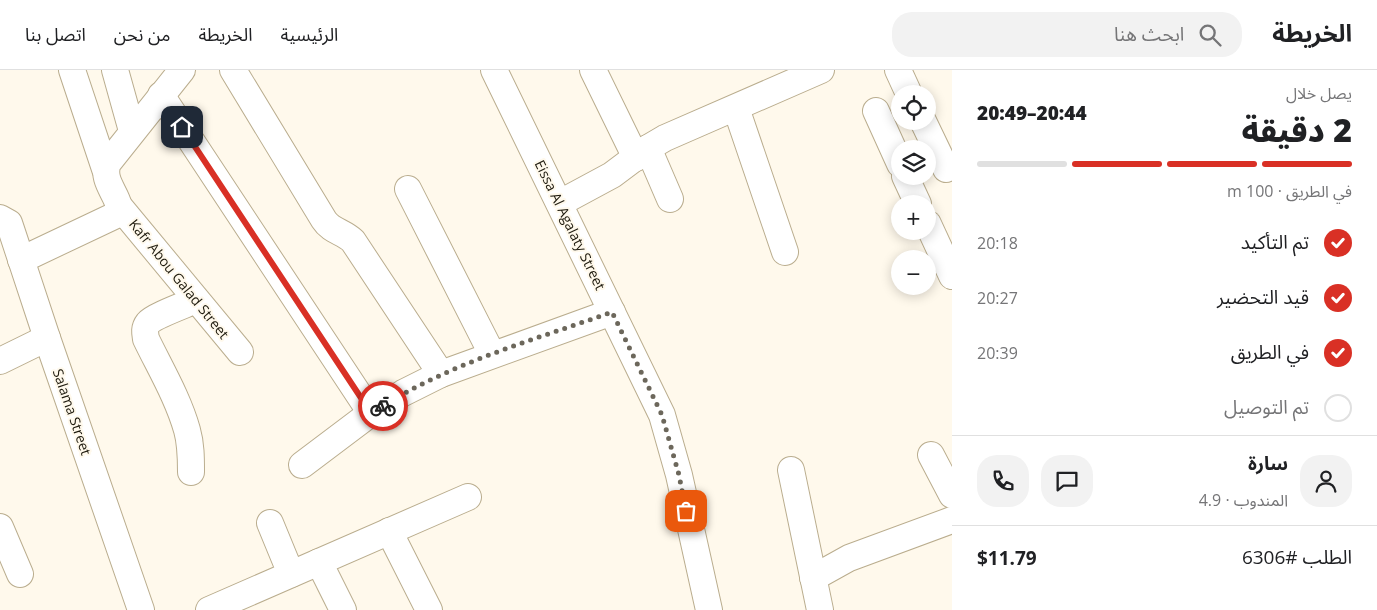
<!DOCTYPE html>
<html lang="ar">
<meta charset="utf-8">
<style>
:root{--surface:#fff;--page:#f2f2f2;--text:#202124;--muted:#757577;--line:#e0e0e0;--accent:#d93025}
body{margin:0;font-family:"Open Sans","Noto Sans Arabic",sans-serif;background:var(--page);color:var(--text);direction:rtl;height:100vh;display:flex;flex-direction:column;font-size:19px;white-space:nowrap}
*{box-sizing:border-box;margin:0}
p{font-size:16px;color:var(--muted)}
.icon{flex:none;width:28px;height:28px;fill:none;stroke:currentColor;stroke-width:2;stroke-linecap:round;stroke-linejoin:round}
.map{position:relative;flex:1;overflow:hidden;direction:ltr}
.sheet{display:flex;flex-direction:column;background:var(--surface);width:425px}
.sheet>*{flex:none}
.controls{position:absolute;left:891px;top:15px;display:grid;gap:10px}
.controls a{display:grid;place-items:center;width:45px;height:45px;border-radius:50%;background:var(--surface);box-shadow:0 2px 12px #0003;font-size:25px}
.pin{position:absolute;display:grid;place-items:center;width:42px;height:42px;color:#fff;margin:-21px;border-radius:10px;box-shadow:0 2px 8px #0006}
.courier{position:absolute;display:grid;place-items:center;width:50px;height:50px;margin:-25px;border:4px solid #d93025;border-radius:50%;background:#fff;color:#222;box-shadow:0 1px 6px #0007}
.overview em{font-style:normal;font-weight:800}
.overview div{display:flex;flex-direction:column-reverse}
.overview{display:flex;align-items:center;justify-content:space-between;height:85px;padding:0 25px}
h1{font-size:32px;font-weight:800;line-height:38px}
.bar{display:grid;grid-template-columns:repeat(4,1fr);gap:8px 5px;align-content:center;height:60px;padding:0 25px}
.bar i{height:6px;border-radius:4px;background:var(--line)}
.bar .selected{background:var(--accent)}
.bar p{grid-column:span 4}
.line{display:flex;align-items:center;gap:12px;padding:0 25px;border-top:1px solid var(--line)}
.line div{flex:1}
.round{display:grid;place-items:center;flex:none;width:52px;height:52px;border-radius:20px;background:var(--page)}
ol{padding:0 25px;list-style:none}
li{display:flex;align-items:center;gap:15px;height:55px}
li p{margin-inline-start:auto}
li .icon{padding:5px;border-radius:50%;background:var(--accent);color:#fff;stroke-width:4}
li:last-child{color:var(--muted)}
li i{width:28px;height:28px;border:2px solid var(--line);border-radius:50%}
header{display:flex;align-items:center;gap:30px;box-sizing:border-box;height:70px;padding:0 25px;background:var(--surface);border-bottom:1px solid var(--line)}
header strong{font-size:24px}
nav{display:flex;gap:28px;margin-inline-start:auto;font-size:18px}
.search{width:350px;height:45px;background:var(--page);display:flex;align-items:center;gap:12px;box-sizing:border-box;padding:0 18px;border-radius:20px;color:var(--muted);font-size:19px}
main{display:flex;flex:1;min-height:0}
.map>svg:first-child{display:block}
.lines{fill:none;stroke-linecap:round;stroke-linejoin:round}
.minor-casing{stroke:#baad8e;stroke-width:28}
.minor{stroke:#fff;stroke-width:26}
.done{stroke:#6c675b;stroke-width:5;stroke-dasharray:0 9}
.route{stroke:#d93025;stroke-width:6}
.labels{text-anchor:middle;stroke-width:4;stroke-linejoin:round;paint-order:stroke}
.street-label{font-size:14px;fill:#1d190d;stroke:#fff9ec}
</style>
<header>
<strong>الخريطة</strong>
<div class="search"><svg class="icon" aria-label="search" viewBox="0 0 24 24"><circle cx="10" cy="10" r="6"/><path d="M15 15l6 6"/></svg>ابحث هنا</div>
<nav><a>الرئيسية</a><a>الخريطة</a><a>من نحن</a><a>اتصل بنا</a></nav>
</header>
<main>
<section class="sheet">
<div class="overview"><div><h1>2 دقيقة</h1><p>يصل خلال</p></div><em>20:44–20:49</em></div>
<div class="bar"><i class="selected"></i><i class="selected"></i><i class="selected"></i><i></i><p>في الطريق · 100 m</p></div>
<ol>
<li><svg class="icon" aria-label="check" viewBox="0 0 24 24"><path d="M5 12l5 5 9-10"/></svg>تم التأكيد<p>20:18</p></li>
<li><svg class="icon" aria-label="check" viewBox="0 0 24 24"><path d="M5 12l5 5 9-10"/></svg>قيد التحضير<p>20:27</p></li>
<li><svg class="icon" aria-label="check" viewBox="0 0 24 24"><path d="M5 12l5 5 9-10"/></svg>في الطريق<p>20:39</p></li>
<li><i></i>تم التوصيل</li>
</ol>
<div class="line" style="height:90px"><a class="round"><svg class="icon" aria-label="person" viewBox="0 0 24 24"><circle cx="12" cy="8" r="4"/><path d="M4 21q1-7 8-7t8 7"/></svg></a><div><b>سارة</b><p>المندوب · 4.9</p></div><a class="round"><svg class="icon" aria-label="chat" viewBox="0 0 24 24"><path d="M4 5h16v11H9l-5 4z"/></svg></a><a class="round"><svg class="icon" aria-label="phone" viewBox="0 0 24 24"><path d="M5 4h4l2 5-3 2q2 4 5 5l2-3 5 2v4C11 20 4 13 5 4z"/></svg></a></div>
<div class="line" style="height:65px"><div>الطلب #6306</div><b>$11.79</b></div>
</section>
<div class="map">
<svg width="952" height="540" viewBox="0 0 952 540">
<rect width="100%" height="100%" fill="#fff9ec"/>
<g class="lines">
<g class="minor-casing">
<g id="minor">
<path d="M72 0 105 99"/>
<path d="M115 0 132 61"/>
<path d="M233 0 324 150C331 161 344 162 353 171L441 304"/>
<path d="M494 0 662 345 679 405 709 540"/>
<path d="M593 0 636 88"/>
<path d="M898 0 909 24"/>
<path d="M161 25 371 343"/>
<path d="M736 38 785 182"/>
<path d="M876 41 900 94"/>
<path d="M923 51 946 99"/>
<path d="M648 78 670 129"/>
<path d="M905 106 918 134"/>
<path d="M408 119 492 284"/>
<path d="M560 133 612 105 648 78 665 68 821 0"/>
<path d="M119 136 240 282"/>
<path d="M0 148 9 153 12 162 47 268 141 540"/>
<path d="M928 154 952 206"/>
<path d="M21 190 116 145C127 131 99 114 108 93L182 0"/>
<path d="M0 291 47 268"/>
<path d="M931 385 952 425"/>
<path d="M302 395 371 343 403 323 441 304 612 242"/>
<path d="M791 400 820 540"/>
<path d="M191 402C191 388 191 374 187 360 178 328 160 298 146 269 145 263 144 258 148 253 154 246 185 235 196 230"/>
<path d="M270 453 291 504"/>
<path d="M0 457 20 504"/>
<path d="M389 461 429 540"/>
<path d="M319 492 343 540"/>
<path d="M813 508 849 488 952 450"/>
<path d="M209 540 468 427"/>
</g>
</g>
<use href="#minor" class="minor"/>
</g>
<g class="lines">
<path class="done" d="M383 336C453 292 534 270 612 242L662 345 679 405 686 441"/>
<path class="route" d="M182 57 371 343 383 336"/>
</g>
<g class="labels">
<g class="street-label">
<text transform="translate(570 155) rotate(64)" y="5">Eissa Al Agalaty Street</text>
<text transform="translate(179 209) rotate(51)" y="5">Kafr Abou Galad Street</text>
<text transform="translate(72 342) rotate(71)" y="5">Salama Street</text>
</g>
</g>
</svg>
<div class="controls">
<a><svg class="icon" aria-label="locate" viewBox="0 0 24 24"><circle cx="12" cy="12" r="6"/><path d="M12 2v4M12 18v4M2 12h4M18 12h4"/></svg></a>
<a><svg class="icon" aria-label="layers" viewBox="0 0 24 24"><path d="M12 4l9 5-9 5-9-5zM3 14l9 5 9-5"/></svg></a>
<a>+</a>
<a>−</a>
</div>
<div class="pin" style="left:686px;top:441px;background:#ea580c"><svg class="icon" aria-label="bag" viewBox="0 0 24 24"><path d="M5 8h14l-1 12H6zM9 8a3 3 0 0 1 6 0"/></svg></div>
<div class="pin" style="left:182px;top:57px;background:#1f2937"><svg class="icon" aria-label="home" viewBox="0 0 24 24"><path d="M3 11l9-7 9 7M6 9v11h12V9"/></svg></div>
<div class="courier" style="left:383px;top:336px"><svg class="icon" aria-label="bike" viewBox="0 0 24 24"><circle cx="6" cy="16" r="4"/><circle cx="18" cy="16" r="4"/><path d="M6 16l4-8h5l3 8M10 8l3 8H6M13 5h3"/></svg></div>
</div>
</main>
